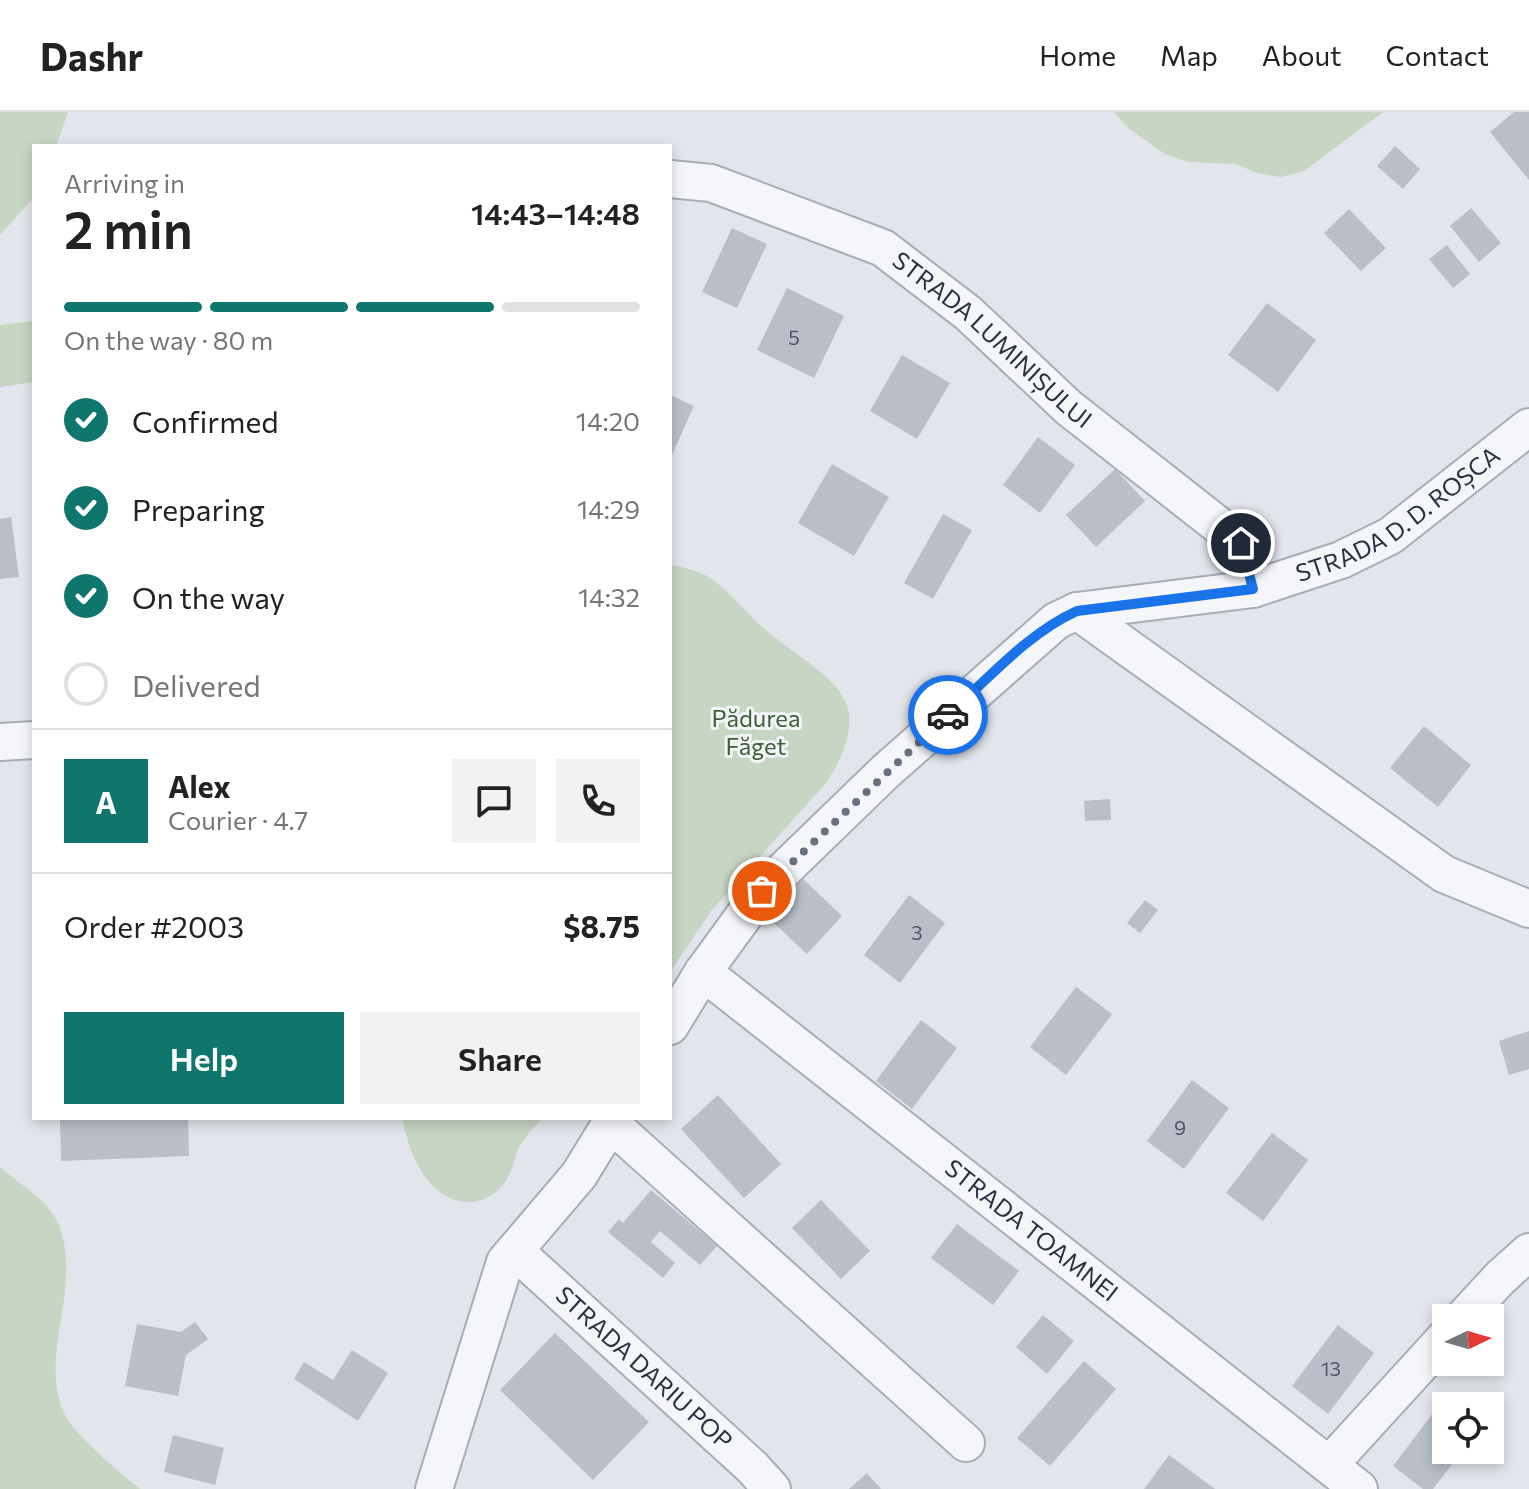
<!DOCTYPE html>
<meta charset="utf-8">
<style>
:root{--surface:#fff;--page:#f2f2f2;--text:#222;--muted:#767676;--line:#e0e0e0;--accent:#0f766e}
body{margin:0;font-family:Commissioner,sans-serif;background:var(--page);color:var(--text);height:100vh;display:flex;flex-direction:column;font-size:30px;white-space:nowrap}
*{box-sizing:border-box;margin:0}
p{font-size:26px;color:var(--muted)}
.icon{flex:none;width:44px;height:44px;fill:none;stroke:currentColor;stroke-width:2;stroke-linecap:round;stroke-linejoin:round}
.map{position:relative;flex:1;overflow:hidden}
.side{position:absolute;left:32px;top:32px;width:640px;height:976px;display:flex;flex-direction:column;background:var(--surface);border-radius:0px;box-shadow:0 4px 12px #0003}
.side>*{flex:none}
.needle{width:52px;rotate:85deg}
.buttons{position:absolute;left:1432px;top:1192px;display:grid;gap:16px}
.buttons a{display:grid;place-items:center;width:72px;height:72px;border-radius:0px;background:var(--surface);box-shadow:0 4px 12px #0003;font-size:40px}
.pin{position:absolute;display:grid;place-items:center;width:68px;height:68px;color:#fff;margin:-34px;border:4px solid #fff;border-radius:50%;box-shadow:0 2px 8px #0007}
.courier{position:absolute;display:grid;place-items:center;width:80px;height:80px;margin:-40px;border:6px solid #1a73e8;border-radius:50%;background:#fff;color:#222;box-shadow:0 2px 10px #0007}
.summary em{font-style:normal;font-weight:600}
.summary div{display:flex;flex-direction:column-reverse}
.summary{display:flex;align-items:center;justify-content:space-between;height:136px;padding:0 32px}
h1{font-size:52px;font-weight:600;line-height:60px}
.bar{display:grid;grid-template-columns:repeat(4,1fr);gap:12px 8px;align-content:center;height:96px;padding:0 32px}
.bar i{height:10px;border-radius:6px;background:var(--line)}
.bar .active{background:var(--accent)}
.bar p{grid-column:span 4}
.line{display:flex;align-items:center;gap:20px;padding:0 32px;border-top:2px solid var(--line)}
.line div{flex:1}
.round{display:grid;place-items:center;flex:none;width:84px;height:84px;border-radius:0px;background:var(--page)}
ol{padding:0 32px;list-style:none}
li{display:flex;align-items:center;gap:24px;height:88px}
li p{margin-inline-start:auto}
li .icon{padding:8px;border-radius:50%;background:var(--accent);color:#fff;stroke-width:4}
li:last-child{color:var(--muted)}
li i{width:44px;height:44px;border:4px solid var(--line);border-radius:50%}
.button{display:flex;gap:16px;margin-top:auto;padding:16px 32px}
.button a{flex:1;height:92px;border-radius:0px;background:var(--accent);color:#fff;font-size:32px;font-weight:600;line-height:92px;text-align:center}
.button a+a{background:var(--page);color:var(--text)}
header{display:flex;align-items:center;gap:48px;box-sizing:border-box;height:112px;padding:0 40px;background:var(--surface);border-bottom:2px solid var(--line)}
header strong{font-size:38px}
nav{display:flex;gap:44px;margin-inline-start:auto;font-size:28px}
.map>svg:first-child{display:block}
.green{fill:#c7d5c3}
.building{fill:#b9bec8}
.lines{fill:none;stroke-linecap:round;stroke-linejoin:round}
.minor-casing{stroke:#a7acb5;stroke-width:40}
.minor{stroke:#f5f6f9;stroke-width:36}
.done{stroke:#6a717e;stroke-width:8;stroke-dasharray:0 14.4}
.route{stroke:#1a73e8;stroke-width:10}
.labels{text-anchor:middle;stroke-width:6;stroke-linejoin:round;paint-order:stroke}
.number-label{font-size:20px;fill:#4d5564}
.street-label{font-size:24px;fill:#293243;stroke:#f2f4f8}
.park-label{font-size:24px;fill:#3d5f36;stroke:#f2f4f8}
</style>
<header>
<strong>Dashr</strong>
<nav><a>Home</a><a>Map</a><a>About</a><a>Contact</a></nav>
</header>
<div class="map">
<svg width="1529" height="1377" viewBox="0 0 1529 1377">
<rect width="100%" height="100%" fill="#e2e5eb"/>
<g class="green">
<path d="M0 0H68L56 34H34V85L0 123Z"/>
<path d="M1114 0H1383L1304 59 1281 65 1257 61 1236 52 1188 50 1165 42 1128 16Z"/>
<path d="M34 209V270L0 275V213Z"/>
<path d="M670 453C682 454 694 458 705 463 728 476 741 496 760 513 782 534 822 556 840 580 843 585 849 596 849 602 852 626 839 651 826 671L711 799 670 860Z"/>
<path d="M402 1006H543C533 1016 522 1027 517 1040 512 1055 510 1067 498 1078 491 1085 479 1090 470 1090 428 1090 409 1042 402 1006Z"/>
<path d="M0 1055C20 1073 51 1089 60 1116 70 1145 66 1178 61 1207 56 1237 51 1270 63 1299 72 1322 120 1360 140 1377H0Z"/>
</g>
<g class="building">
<path d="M1514 0H1529V68L1490 20Z"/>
<path d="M1395 34 1420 57 1403 77 1377 54Z"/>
<path d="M1471 96 1501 131 1479 150 1450 114Z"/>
<path d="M1349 97 1386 136 1361 159 1324 121Z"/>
<path d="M732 116 767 132 737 196 702 180Z"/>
<path d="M1447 133 1470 162 1453 176 1429 147Z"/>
<path d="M787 176 844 204 814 266 757 238Z"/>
<path d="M1267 191 1316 228 1278 280 1228 243Z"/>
<path d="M902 243 950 271 917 327 870 299Z"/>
<path d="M670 283 694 294 670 347Z"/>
<path d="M1038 325 1075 353 1040 401 1003 373Z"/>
<path d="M832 352 889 385 854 444 798 411Z"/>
<path d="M1115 357 1145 389 1096 435 1066 403Z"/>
<path d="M943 402 972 418 933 487 904 471Z"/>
<path d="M11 405 19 465 0 467V407Z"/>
<path d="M1424 614 1471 653 1438 695 1390 656Z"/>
<path d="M1110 687 1111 708 1085 709 1084 689Z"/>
<path d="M800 764 842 804 807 842 764 802Z"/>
<path d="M909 783 945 811 900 871 864 843Z"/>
<path d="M1145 788 1158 798 1140 821 1127 811Z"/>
<path d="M1076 875 1112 902 1066 963 1030 935Z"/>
<path d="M921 908 957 936 912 997 876 969Z"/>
<path d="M1529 919V957L1509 963 1499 929Z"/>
<path d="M1192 968 1229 996 1184 1057 1147 1029Z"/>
<path d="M718 983 781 1052 744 1086 681 1017Z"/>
<path d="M60 1006H188L189 1044 61 1049Z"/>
<path d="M1272 1021 1308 1048 1263 1109 1226 1081Z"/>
<path d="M651 1078 717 1134 700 1153 660 1119 651 1130 675 1151 663 1166 608 1120 619 1107 623 1111Z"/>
<path d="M821 1088 870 1139 841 1167 792 1116Z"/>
<path d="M957 1112 1019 1159 993 1193 931 1146Z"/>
<path d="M1043 1203 1074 1229 1047 1262 1016 1235Z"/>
<path d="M195 1210 208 1227 186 1243 178 1284 125 1274 137 1212 181 1220Z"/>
<path d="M1338 1213 1374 1241 1328 1302 1292 1274Z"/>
<path d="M555 1221 649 1310 593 1368 500 1278Z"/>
<path d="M352 1238 388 1261 358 1309 294 1267 304 1250 333 1268Z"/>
<path d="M1084 1249 1116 1277 1050 1354 1017 1326Z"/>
<path d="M1439 1293 1446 1299V1338H1463L1433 1377H1423L1393 1354Z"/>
<path d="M173 1323 224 1336 215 1373 164 1360Z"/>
<path d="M1169 1343 1215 1377H1144Z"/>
<path d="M867 1361 881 1377H849Z"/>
</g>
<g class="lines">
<g class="minor-casing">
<g id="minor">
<path id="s1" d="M670 67 711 71 883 136 968 201 1069 296 1241 431 1253 477"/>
<path d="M1077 499 1444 762 1529 797"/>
<path d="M0 630 34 628"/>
<path id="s2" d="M703 860 1359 1377"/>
<path id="s3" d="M670 914 703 860 762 779 885 660 1056 509 1077 499 1253 477 1341 448 1390 424 1529 315"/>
<path d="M610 1011 966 1331"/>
<path id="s4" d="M515 1139 752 1355 772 1377"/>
<path d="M1463 1206 1500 1166 1529 1140"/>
<path d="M1329 1353 1446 1225"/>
<path d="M434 1377 505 1150 579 1063 614 1006"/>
</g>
</g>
<use href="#minor" class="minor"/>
</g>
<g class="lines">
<path class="done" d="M762 779 948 603"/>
<path class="route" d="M948 603C988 567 1028 521 1077 499L1253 477 1241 431"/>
</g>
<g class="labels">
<g class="number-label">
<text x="794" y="233">5</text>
<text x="917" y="828">3</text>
<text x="1180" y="1023">9</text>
<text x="1331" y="1264">13</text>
</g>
<g class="street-label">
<text dy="8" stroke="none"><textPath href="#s1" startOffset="368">STRADA LUMINIȘULUI</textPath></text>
<text dy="8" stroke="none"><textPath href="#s3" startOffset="928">STRADA D. D. ROȘCA</textPath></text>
<text dy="8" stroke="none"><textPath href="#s2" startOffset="418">STRADA TOAMNEI</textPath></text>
<text dy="8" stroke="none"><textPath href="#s4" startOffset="174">STRADA DARIU POP</textPath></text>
</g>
<g class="park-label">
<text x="756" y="615">Pădurea<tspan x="756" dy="28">Făget</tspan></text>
</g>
</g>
</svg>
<div class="buttons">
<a><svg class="needle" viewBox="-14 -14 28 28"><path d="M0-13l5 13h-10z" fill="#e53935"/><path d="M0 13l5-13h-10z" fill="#767676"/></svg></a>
<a><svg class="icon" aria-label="locate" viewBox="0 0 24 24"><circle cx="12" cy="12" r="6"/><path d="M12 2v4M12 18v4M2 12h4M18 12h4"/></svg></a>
</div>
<div class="pin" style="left:762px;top:779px;background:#ea580c"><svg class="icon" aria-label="bag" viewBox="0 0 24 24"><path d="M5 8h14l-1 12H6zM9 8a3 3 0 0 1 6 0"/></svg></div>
<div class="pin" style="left:1241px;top:431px;background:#1f2937"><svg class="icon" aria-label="home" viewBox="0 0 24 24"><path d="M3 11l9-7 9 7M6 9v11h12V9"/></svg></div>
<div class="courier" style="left:948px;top:603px"><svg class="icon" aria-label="car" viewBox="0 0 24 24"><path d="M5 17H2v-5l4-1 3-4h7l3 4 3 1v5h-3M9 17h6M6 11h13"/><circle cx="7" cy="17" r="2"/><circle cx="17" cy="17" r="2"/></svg></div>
<section class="side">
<div class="summary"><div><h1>2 min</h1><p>Arriving in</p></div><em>14:43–14:48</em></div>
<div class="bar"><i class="active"></i><i class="active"></i><i class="active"></i><i></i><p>On the way · 80 m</p></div>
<ol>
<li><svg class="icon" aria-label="check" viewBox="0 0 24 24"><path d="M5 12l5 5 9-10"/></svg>Confirmed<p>14:20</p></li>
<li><svg class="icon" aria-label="check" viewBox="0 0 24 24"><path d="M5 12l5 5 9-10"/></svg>Preparing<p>14:29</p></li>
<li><svg class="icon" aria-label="check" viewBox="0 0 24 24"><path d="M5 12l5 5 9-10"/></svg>On the way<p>14:32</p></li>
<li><i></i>Delivered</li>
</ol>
<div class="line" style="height:144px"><b class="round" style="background:var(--accent);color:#fff">A</b><div><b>Alex</b><p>Courier · 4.7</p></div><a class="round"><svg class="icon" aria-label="chat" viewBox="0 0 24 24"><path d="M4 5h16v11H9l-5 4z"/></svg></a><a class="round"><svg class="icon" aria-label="phone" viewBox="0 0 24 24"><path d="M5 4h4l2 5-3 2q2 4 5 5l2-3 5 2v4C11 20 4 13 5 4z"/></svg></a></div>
<div class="line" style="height:104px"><div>Order #2003</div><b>$8.75</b></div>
<div class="button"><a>Help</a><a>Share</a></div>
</section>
</div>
